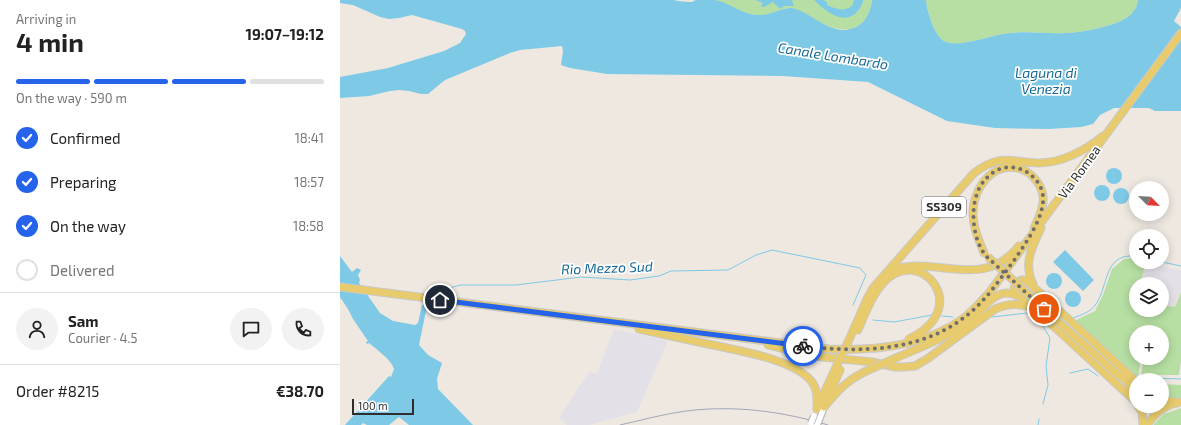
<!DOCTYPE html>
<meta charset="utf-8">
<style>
:root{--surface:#fff;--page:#f2f2f2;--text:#222;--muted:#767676;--line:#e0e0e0;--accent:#2563eb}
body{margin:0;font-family:"Exo 2",sans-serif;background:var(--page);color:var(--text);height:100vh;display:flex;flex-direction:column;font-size:15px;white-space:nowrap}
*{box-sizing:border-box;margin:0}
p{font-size:13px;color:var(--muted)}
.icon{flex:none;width:22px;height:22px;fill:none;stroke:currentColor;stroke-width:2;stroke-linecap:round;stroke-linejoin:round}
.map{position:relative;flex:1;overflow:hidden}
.drawer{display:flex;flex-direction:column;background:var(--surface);width:340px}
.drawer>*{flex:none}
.needle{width:26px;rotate:114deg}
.tools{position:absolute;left:789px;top:181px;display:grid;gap:8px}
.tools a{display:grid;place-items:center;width:40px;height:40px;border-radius:50%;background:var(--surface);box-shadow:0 2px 10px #0003;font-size:20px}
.scale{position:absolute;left:12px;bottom:10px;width:62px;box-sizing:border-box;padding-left:4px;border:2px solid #2e2e2e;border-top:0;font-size:11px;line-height:14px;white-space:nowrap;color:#2e2e2e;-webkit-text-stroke:3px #fff;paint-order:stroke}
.pin{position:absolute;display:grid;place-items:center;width:34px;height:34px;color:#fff;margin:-17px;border:2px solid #fff;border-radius:50%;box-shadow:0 1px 4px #0007}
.courier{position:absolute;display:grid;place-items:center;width:40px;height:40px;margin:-20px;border:3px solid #2563eb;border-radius:50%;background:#fff;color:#222;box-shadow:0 1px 5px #0007}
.overview em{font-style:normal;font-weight:700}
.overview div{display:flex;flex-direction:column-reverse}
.overview{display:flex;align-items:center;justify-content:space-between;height:68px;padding:0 16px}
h1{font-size:26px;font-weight:700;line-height:30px}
.bar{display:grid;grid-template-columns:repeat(4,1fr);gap:6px 4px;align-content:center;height:48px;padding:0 16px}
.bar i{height:5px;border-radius:3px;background:var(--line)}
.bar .active{background:var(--accent)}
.bar p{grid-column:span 4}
.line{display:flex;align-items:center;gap:10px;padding:0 16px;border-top:1px solid var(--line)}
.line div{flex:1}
.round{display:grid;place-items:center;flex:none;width:42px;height:42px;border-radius:21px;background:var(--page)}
ol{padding:0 16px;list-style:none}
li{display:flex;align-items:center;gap:12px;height:44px}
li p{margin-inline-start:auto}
li .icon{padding:4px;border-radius:50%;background:var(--accent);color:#fff;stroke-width:4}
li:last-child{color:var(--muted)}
li i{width:22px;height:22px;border:2px solid var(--line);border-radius:50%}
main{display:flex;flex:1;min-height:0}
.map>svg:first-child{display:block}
.industrial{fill:#e3e1e7}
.green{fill:#b7dfa3;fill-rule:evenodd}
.water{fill:#7ecae6}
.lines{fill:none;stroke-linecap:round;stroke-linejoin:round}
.stream{stroke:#7ecae6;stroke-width:1}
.minor-casing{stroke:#b5b7c0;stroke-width:8}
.major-casing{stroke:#c9c9c9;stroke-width:9}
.minor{stroke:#fff;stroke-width:5.5}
.major{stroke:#e7cb6d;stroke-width:7}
.rail{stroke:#a4a7b6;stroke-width:1}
.minor-bridge-casing{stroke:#b5b7c0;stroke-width:8;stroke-linecap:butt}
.major-bridge-casing{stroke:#c9c9c9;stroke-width:9;stroke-linecap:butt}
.minor-bridge{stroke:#fff;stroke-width:5.5}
.major-bridge{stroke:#e7cb6d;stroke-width:7}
.done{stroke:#716f6d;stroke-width:4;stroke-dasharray:0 7.2}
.route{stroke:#2563eb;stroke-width:5}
.labels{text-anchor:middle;stroke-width:3.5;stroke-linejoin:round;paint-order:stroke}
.shield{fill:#fff;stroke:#6d6d6d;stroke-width:1}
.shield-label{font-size:12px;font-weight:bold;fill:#2e2e2e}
.street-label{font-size:13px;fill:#2e2e2e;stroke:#fff}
.water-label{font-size:14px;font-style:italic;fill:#186b97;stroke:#fff}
</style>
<main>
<section class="drawer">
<div class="overview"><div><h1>4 min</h1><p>Arriving in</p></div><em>19:07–19:12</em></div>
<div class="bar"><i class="active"></i><i class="active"></i><i class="active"></i><i></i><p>On the way · 590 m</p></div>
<ol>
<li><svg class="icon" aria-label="check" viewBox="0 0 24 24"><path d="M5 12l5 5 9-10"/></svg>Confirmed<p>18:41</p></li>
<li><svg class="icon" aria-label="check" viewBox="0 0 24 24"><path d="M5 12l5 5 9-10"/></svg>Preparing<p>18:57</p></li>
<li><svg class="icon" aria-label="check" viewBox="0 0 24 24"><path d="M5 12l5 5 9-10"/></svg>On the way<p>18:58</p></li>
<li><i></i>Delivered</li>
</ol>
<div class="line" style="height:72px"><a class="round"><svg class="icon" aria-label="person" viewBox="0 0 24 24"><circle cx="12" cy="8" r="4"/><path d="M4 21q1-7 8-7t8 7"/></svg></a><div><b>Sam</b><p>Courier · 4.5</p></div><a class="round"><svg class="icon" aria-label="chat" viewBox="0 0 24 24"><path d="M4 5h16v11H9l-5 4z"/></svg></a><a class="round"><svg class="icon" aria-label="phone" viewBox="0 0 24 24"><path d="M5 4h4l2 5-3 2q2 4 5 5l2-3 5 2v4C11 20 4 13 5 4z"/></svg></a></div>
<div class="line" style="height:52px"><div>Order #8215</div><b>€38.70</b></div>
</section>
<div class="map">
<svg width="841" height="425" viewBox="0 0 841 425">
<rect width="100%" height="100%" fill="#eee8e1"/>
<g class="industrial">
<path d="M806 262 829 268 841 270V292L835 307 822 305V284H800Z"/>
<path d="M274 329 328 341 297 412 249 425H227L219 418 249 372 257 374Z"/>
</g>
<g class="green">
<path d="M375 0H532C530 11 527 22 516 27 498 35 480 22 465 14 460 12 455 9 450 8 442 8 432 14 424 15 408 17 390 6 375 0Z"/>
<path d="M586 0H798C797 6 795 11 789 16 777 26 741 33 725 33 707 34 688 31 670 33 654 34 617 49 604 41 594 35 587 11 586 0Z"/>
<path d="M794 258 796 259V262H806L800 284H796V310H822V305L835 307 841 292V361L839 375H801L803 361 798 360 800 365 798 376H794L734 321 755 311 763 295 772 269 784 259ZM796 332H822V358H796Z"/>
<path d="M822 384 841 385V398L830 399 822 397Z"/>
<path d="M841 408V425H813L824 414Z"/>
</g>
<g class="water">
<path d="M0 0H333C339 1 345 2 351 2 356 1 351 1 357 0 361 0 370 0 375 0 390 3 403 15 418 15 429 16 440 8 451 8 469 10 489 35 510 29 525 26 530 13 532 0H586C587 11 594 35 604 41 617 49 654 34 670 33 688 31 707 34 725 33 741 33 777 26 789 16 795 11 797 6 798 0H841V8L834 21 841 27V111H815L809 108H774L760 115 753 124 741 127 709 129 655 128 607 121 528 82 443 76 267 74 230 68 221 65 223 51 222 46 180 50 170 53 105 80 88 94H81L69 91 59 90 50 91 29 96 0 98V77L48 68 104 51 120 43 126 34 125 31 122 29 72 15 59 18 49 19 40 17 13 5 0 3Z"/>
<path d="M404 0H452L454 6H444L440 9 433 2 424 7 421 6 423 3 415 0Z"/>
<path d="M474 0H483L487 2V5C496 9 503 12 512 6L514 0H523V2C511 30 489 15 474 0Z"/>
<circle cx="774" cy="176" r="8"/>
<circle cx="762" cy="193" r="8"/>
<circle cx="781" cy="196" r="8"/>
<path d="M725 250 754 280 743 291 713 262Z"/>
<path d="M0 256 12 272 17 268 21 270 18 275 20 280 19 283 40 313 53 321 75 325 78 323 82 305 87 306 79 345 88 355 102 363 97 379 98 389 133 425H69L59 417 49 425H27L23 423 21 425H5L49 376 51 377 54 369C51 359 37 350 29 343L27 344 26 342 28 341 13 319 8 309 0 297Z"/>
<circle cx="714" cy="281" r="8"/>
<circle cx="733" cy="299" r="8"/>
</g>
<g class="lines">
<g class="stream">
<path d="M822 262 841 266"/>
<path d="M109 288 121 285H176L241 277 290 280 319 276 331 271 388 270 416 255 432 250 520 268 526 275 513 305"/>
<path d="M602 316 613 317"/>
<path d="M652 317 687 313 701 323 710 338 706 366 708 385 703 404"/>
<path d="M733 318C741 315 751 312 756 304 769 285 763 253 796 256"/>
<path d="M533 320 554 322 592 315"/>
<path d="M730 373 748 369 758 376"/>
<path d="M807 378 841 379"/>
<path d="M698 425 699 419"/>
</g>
<g class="minor-casing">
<path id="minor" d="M480 418 484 407"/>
</g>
<g class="major-casing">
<g id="major">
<path d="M644 253C639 240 633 228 633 214 633 189 652 160 681 169 687 171 691 174 695 179 701 186 704 193 703 202 702 211 698 220 694 228"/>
<path d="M549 271C595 253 641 293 679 246"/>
<path d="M693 284C683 264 692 247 701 228"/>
<path d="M0 287 489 349C536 351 586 346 625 317 634 310 641 301 649 293L841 33"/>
<path d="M676 295 674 288C677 282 681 278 687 281L796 381"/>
<path d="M299 329C322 334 345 339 368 344 395 350 455 359 472 382 478 390 477 400 477 409"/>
<path d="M518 330C525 314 532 295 544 282 579 244 635 307 569 339"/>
<path d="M508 342 527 299 533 288 634 173C661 153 669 162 699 163 722 163 746 150 763 136"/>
<path d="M428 345 473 356 532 362 555 367H564L575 366 587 359 655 309C669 303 680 303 695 309"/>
<path d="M547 362C575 349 605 339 630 321 641 312 651 294 666 293 679 293 686 302 695 309L796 402"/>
<path d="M776 373 796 388"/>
<path d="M789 385 796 395"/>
<path d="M488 398 500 370"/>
<path d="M822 399 837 403"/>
<path d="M478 406 498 363"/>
<path d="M798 406 802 412 803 425"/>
<path d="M484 407C500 388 509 378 533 368"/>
<path d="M807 425C815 413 826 404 841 402"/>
</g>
</g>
<use href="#minor" class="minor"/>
<use href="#major" class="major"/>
<path class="rail" d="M280 425C302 420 324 414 346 411 394 405 441 411 488 425"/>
<g class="minor-bridge-casing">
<g id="minor-bridge">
<path d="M471 423 474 416"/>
<path d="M477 425 480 418"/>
</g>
</g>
<g class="major-bridge-casing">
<g id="major-bridge">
<path d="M648 257 715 319 776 373"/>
<path d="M498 363 508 342"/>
<path d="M533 368 547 362"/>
</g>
</g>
<use href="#minor-bridge" class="minor-bridge"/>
<use href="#major-bridge" class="major-bridge"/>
</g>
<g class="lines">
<path class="done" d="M463 346C518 353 581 352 626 316 646 301 660 279 675 259 686 243 705 216 703 196 701 177 679 162 660 169 654 171 648 176 644 181 628 200 631 241 648 258 667 275 685 292 704 309"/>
<path class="route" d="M100 300 463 346"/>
</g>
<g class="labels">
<rect class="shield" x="582" y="197" width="44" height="20" rx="3"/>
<g class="shield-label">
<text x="604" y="211">SS309</text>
</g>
<g class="street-label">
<text transform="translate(739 172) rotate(-54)" y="5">Via Romea</text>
</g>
<g class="water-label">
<text transform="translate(493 56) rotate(9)" y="5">Canale Lombardo</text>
<text x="706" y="78">Laguna di<tspan x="706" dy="16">Venezia</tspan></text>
<text transform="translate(267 268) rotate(-2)" y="5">Rio Mezzo Sud</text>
</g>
</g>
</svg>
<div class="tools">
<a><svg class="needle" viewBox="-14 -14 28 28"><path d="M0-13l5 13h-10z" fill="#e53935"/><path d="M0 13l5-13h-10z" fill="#767676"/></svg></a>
<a><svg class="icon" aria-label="locate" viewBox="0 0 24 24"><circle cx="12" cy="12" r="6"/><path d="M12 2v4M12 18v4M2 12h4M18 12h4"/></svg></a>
<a><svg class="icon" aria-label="layers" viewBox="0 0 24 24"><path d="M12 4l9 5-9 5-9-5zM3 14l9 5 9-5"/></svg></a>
<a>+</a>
<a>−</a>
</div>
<div class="scale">100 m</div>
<div class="pin" style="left:704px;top:309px;background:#ea580c"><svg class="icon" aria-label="bag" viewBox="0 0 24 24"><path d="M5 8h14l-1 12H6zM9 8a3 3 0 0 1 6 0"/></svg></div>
<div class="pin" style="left:100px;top:300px;background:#1f2937"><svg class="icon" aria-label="home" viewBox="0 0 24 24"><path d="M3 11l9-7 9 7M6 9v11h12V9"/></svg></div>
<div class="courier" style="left:463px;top:346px"><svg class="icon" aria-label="bike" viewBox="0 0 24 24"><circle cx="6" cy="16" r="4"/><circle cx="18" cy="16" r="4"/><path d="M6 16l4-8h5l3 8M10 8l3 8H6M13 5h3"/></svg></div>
</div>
</main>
